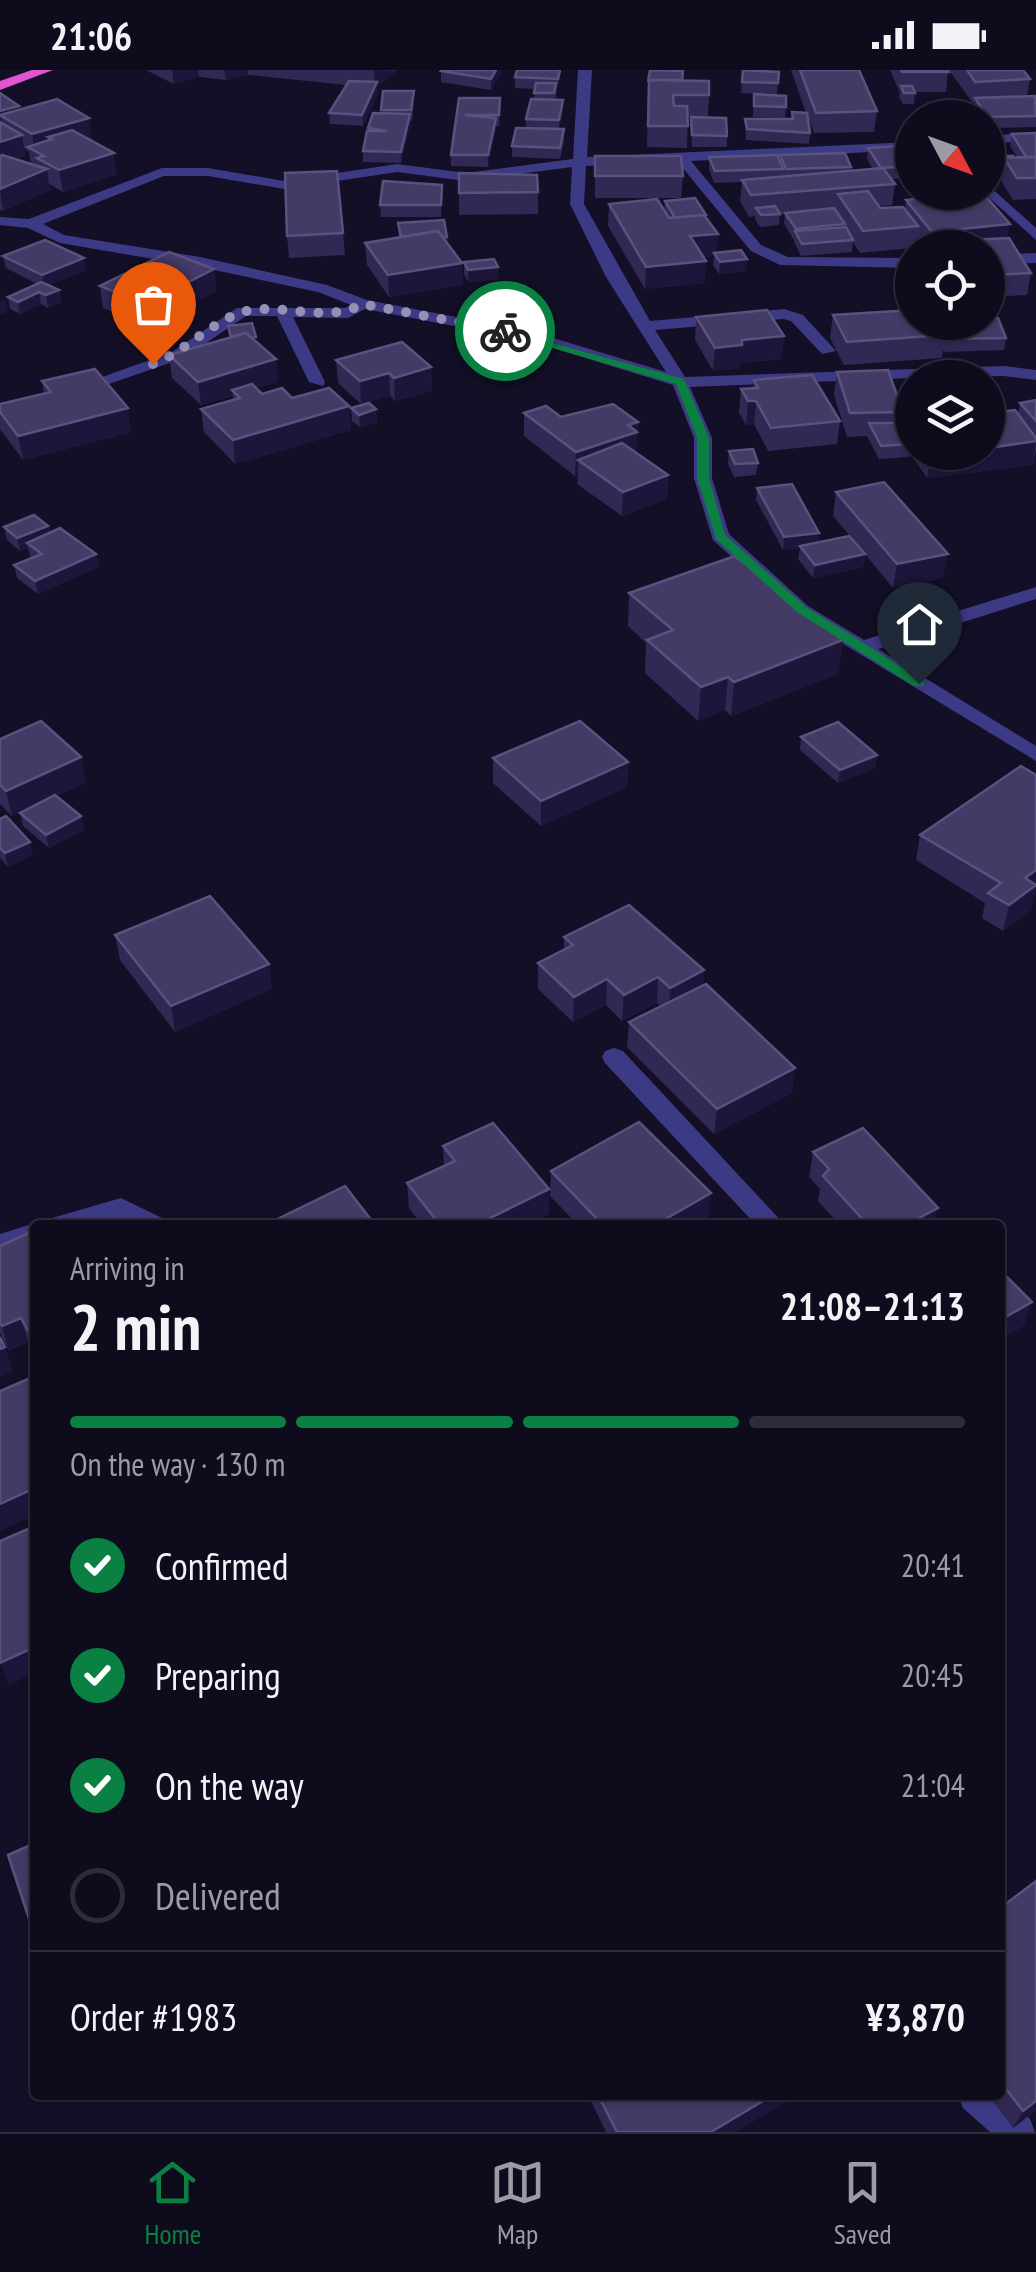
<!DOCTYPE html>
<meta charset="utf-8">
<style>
:root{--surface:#0e0b1c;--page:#1c1929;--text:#f1f3f6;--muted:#9b9ba3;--line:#2e2b3b;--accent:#0b8043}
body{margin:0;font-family:"PT Sans Narrow",sans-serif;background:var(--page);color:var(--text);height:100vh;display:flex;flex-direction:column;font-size:38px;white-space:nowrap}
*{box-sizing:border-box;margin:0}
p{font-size:32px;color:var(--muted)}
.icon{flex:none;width:55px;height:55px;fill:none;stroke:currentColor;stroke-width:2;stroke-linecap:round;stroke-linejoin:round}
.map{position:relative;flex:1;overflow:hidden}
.details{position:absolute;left:30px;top:1150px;width:975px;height:880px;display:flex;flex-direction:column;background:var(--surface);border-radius:10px;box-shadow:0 2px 8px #0004,0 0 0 2px var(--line)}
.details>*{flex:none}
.needle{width:65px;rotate:131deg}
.buttons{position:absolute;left:895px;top:30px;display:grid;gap:20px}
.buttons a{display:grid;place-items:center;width:110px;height:110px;border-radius:50%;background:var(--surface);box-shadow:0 2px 8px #0004,0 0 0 2px var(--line);font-size:50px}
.pin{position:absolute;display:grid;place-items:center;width:85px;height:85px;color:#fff;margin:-102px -42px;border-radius:50% 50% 50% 0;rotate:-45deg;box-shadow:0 0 10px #0007}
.pin .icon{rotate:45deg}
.courier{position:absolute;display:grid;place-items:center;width:100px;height:100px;margin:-50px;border:8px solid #0b8043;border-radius:50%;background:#fff;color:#222;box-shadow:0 2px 12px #0007}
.headline em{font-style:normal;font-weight:700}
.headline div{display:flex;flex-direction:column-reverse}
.headline{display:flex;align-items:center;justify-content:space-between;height:170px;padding:0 40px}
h1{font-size:65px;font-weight:700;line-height:75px}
.bar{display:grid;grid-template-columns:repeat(4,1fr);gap:15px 10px;align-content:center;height:120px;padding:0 40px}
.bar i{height:12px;border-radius:8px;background:var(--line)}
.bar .current{background:var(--accent)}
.bar p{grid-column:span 4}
.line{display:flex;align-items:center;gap:25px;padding:0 40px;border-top:2px solid var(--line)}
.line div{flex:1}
ol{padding:0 40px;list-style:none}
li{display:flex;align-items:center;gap:30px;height:110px}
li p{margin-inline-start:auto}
li .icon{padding:10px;border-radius:50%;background:var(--accent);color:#fff;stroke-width:4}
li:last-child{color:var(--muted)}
li i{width:55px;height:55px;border:5px solid var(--line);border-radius:50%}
.status{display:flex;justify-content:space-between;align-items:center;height:70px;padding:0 50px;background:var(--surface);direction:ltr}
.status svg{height:28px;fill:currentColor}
.tabs{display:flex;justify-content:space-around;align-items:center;height:140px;border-top:2px solid var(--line);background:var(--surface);font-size:28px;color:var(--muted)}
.tabs a{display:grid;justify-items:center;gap:5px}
.tabs .current{color:var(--accent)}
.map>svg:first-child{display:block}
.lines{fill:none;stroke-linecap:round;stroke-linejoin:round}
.minor{fill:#3d3a85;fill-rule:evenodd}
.trunk{fill:#e055d1;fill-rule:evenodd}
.wall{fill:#312854;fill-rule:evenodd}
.shaded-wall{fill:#1d163a}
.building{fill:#433a66;stroke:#5a527e;stroke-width:2.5}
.route{fill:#0b8043}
.done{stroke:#948fb3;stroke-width:10;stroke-dasharray:0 18}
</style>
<div class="status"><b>21:06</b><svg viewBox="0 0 49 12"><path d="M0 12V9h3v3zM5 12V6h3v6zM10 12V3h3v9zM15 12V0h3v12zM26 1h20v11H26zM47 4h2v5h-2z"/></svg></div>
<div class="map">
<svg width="1036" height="2062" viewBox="0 0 1036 2062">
<rect width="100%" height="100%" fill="#130f26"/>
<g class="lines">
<g class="minor">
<path d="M578 0H592L587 87 912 72V80L691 91 761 175 788 187 912 188V198L780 195 751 181 677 91 586 96 584 134 650 251 784 239 803 245 836 281 822 284 791 251 783 249 655 260 685 307 1004 296 1036 300V310L1004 306 912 308 690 317 712 368V408L729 464 808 536 864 570 1036 517V529L878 579 1036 676V691L794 544 713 470 694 408V368L673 315 527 270 365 239 348 248 293 247 325 312 323 316 309 312 277 246H246L184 288 80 324 66 320 172 282 237 238H345L351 235 318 222 200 197 60 173 28 158 0 155V147L29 149 162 98H208L284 111 397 94 466 103 573 89ZM572 97 570 134 606 207 666 302 530 261 367 230 327 215 200 187 64 165 43 154 164 106H208L284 119 397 102 466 111Z"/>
<path d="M1036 62V70L988 74V66Z"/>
<path d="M988 115 1036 158V170L983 122H988Z"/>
<path d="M1036 183V193L988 194V185Z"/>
<path d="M614 978 623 981 785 1155H756L605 993 602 987 605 981Z"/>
<path d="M121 1128 162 1148 166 1155H130L119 1149 97 1155H48L52 1148Z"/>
<path d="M35 1153 42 1155H35V1174L0 1185V1164Z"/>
<path d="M1000 2022 1030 2049 1035 2062H990L963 2038 958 2025H1000Z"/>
</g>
<path class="trunk" d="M32 0H53L0 20V11Z"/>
</g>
<g class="wall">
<path d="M146 0H396V1L377 17 378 23 363 56 330 54 329 43 346 15 248 5 226 10 199 7 174 14Z"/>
<path d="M561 0 555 30H563V41L559 59H564V71L560 89 512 87V76L526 58V49L534 29 535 19 515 18V7Z"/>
<path d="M743 0 779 2 777 24 741 23Z"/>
<path d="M791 0H859L877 41 874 62 814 63 808 46 810 63 809 74 746 70 745 49H791L792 42 806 43Z"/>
<path d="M890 0H948L946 22H915L914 34H903L899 27 900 23Z"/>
<path d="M949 0H1023L1030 9 1027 26 1036 28V57L988 58V48H979L973 39 974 32H972Z"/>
<path d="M441 1 501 3 491 20 441 12Z"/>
<path d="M682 10 709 25 708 46H688L687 78 647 77 648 23Z"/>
<path d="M383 21 414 32 412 51H410L401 93 363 92V81L368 58 381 43Z"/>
<path d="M0 23 19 36 20 39 92 69 90 70 117 104 63 122 49 114 50 120 3 141 0 140ZM24 78 29 82 31 94 16 89 25 86Z"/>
<path d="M754 24 786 37 785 48 753 47Z"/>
<path d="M500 28 499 56H496L488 97 451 96V85Z"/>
<path d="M691 47 727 66V77H692Z"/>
<path d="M1036 63V129L1013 130 1000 109 1001 104H996L993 97 995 86 1017 87 1010 76 1012 64Z"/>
<path d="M912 75V108L891 109 895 114 892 135 879 136 880 138 905 139 906 130 1007 168 1031 203 1027 225 988 227V178H924L916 168 915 178H912L860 183 853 172 852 182 801 186 794 172V170L784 154 785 144H780L779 155 760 157 755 149V146L749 147 740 131 742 112 714 113 709 99V87L780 91V85L851 97V101L873 99 867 89 868 78Z"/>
<path d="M595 86 683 106 681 128H595Z"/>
<path d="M459 103 538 122V144L459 145Z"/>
<path d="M442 115 441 147H381L380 135Z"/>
<path d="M665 131 706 147 718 164 716 182 746 201 719 204 713 195 714 186 704 187 706 191 704 213 645 219 608 156 609 134 664 140Z"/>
<path d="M398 153 447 167 448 174 463 215 389 227 367 195 365 173 399 168Z"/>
<path d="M343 163 345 185 289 188 287 166Z"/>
<path d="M3 186 86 200 49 215 59 220 61 232 48 238 41 234 20 244 10 239 8 227 37 214 6 198Z"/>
<path d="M464 192 499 209 468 212 464 204Z"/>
<path d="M214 199 216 221 194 233 196 246 164 263 103 238 100 216Z"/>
<path d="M833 245 912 252 1006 268 1004 280 944 282 943 280 942 288 844 295 830 268Z"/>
<path d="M696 247 782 289 740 293V298L713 301 695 270Z"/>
<path d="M228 256 256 272 276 289 278 312 256 318 262 324 349 336 351 360 235 394 204 362 201 339 233 330V326L201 335 172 308 169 285 229 268Z"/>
<path d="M336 290 431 297 432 321 395 331 390 326 361 334 338 313Z"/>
<path d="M837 302 903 342 901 353 911 374 909 387 879 389 867 366 847 367 834 325Z"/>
<path d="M754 310 840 351 837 374 768 381 754 354 746 355 739 343 741 319 753 318Z"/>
<path d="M42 311 131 362 23 390 0 359V334L44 323Z"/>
<path d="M1036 330V380L1033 395 927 408 914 389 915 382H988L1018 344 1020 333Z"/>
<path d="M351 338 376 339 377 352 360 357 352 351Z"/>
<path d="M524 343 638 352 636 383 668 405 667 429 622 446 577 414 578 405 575 406 524 366Z"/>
<path d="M729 381 758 393 756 405 734 407 728 394Z"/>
<path d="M757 418 819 463 818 473 865 484 833 446 836 422 943 508 893 518 865 484 863 497 813 508 798 489 800 478 783 480 756 430Z"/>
<path d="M48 456 50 463 96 484 99 497 38 524 17 508 14 495 32 488 30 486 28 478 20 481 7 470 4 457Z"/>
<path d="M629 523 843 570 838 604 731 646 725 640 698 651 645 603 646 573 628 556Z"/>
<path d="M801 667 877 685 875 698 838 713 800 680Z"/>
<path d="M0 669 86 712 56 726 81 746 84 760 49 778 23 756 20 743 26 739 12 746 0 734Z"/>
<path d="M493 688 628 692 627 717 541 756 493 713Z"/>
<path d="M0 749 33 785 8 797 0 788Z"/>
<path d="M920 765 1035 821 1031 840 1003 861 982 848 985 833 916 790Z"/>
<path d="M115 865 269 894 272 919 175 962 120 890Z"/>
<path d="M564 867 704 900 703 916 792 1023 714 1064 627 977 629 952 661 936 657 933 622 951 606 935 573 952 538 919V893L564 880Z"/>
<path d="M443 1076 549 1144 527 1155H422L409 1138 407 1113 444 1096Z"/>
<path d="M813 1082 934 1155H840L818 1131 820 1119 809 1107Z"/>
<path d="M551 1101 709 1148 696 1155H578L550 1126Z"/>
<path d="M35 1160V1285L28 1272 9 1281 0 1263V1176Z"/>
<path d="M1000 1838 1036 2040 1013 2058 988 2025H1000Z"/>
<path d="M588 2025H797L735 2062H606Z"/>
</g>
<g class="shaded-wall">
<path d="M172 0H198L199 7 174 14Z"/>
<path d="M224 0H248V5L226 10Z"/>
<path d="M374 0 396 1 377 17 378 23 363 56 362 45 375 16Z"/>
<path d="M496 0H501V3L491 20V9Z"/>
<path d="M563 30V41L559 61V50Z"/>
<path d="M19 36 23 57 0 45 4 62 0 63V41Z"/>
<path d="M410 44 411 55 401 93V82Z"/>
<path d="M89 48 92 69 54 80 52 69 48 67 51 81 34 80 32 64Z"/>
<path d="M496 48V59L488 97V85Z"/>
<path d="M22 65 25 86 0 95V72Z"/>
<path d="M114 83 117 104 63 122 59 100Z"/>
<path d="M47 99 50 120 3 141 0 119Z"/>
<path d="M845 154 844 165 795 162 796 159Z"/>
<path d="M1010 154 1006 176 950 171 949 178H930L932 162Z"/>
<path d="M718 164 716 186 714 183V186L689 188 690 166Z"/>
<path d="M84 188 86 200 44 217 42 205Z"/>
<path d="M747 189 746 201 719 204 720 192Z"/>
<path d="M706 191 704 213 645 219 646 197Z"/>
<path d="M462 193 463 215 389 227 388 205Z"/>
<path d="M498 197 499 209 468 212V200Z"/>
<path d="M214 199 216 221 194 233 196 246 164 263 160 240 177 218Z"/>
<path d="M59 220 61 232 48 238 46 225Z"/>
<path d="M39 222 41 234 20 244 18 232Z"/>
<path d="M6 230 8 242 0 244V232Z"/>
<path d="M784 266 782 289 740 293 742 270Z"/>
<path d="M742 275 740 298 713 301 715 278Z"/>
<path d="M276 289 278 312 237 324 232 320 233 326 201 335 198 312Z"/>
<path d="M431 297 432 321 395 331 394 308Z"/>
<path d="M389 303 390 326 361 334 360 311Z"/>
<path d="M748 331H756L754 354 746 355Z"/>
<path d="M349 336 351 360 235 394 233 370Z"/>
<path d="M128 338 131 362 23 390 18 366Z"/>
<path d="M376 339 377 352 360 357 359 345Z"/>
<path d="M638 352 636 385 578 390V405L575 406 576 382Z"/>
<path d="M1036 371 1033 395 927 408 931 384 948 382H988V378Z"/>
<path d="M668 405 667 429 622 446 623 422Z"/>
<path d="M48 456 51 469 27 473 28 478 20 481 17 468Z"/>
<path d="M819 463 818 476 783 480 784 467Z"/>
<path d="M96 484 99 497 38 524 35 511Z"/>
<path d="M865 484 863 497 813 508 815 495Z"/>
<path d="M948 484 943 508 893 518 897 494Z"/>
<path d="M843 570 838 604 731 646 734 612Z"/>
<path d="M728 607 725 640 698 651 701 617Z"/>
<path d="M877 685 875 698 838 713 840 700Z"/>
<path d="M81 687 86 712 12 746 6 721Z"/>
<path d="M628 692 627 717 541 756V731Z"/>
<path d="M81 746 84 760 49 778 46 765Z"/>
<path d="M30 772 33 785 8 797 5 783Z"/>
<path d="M1036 800V820L1031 840 1003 861 1009 835 1025 808Z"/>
<path d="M269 894 272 919 175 962 171 936Z"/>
<path d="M704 900 702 926 669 943 670 918Z"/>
<path d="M658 907 657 933 622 951 624 925Z"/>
<path d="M607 909 606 935 573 952 574 927Z"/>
<path d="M795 998 792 1023 714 1064 717 1039Z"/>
<path d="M549 1119V1144L527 1155H476Z"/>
<path d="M711 1123 709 1148 696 1155H655Z"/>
<path d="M938 1138 934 1155H906Z"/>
<path d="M1032 1232 1024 1256 1000 1270V1250Z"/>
<path d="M21 1248 28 1272 9 1281 2 1256Z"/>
<path d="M35 1264V1280L31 1266Z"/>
<path d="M5 1277 13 1302 0 1307V1279Z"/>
<path d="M35 1418V1445L0 1461V1434Z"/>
<path d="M35 1577V1603L9 1615 0 1593Z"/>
<path d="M773 2025H797L735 2062H711Z"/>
<path d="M1036 2031V2040L1013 2058 1023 2041Z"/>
</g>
<g class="building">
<path d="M442 0H496L491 9 441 1Z"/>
<path d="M517 0H560L558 9 515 7Z"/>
<path d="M650 0 683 1 682 10H649L648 12Z"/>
<path d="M743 0 779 2 778 13 742 12Z"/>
<path d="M800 0H859L877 41 816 43Z"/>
<path d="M901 0H948L949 2H902Z"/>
<path d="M967 0H1023L1030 9 975 12Z"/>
<path d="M649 10 709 11V25H673L674 36H687L688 56H648Z"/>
<path d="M349 11 377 12 362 45 329 43Z"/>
<path d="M536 13H556L554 23H534Z"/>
<path d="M901 16H912L915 23H904Z"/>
<path d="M383 21H414L411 40H381Z"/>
<path d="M0 23 19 36 0 41Z"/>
<path d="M754 24 786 26V37L754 36Z"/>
<path d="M1035 26 1036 46 987 47 975 28Z"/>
<path d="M459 28H500L499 45H465L496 48 488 85H451Z"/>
<path d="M57 29 89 48 32 64 0 45Z"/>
<path d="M531 29 563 30 559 50 526 49Z"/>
<path d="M792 42 807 43 810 63 747 59 745 49H793Z"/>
<path d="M373 43 410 44 401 82 363 81 367 61H387L368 58Z"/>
<path d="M691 47 726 48 727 66 692 65Z"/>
<path d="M0 52 22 65 0 72Z"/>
<path d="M516 58 564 59 560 78 512 76Z"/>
<path d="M72 60 114 83 59 100 37 88 44 86 28 77 52 69 48 67Z"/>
<path d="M1036 63V87H1026L1012 64Z"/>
<path d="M912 75V96L881 98 868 78Z"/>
<path d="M845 83 851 97 786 99 780 85Z"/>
<path d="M2 85 47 99 0 119V86Z"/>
<path d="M777 85 783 99 715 101 709 87Z"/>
<path d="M595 86H681L683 106H595Z"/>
<path d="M995 86H1013V87L1004 88 1003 93H998Z"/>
<path d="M1036 87V108H1017L1004 88Z"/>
<path d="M883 98 895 114 751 125 742 110Z"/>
<path d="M337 101 343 163 287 166 285 103Z"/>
<path d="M459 103 537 105 538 122 459 123Z"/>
<path d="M383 111 442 115 441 135H380Z"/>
<path d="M868 121 880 138 903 137 918 156 863 161 838 124Z"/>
<path d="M982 122 1010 154 932 162 906 130Z"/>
<path d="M695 128 706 145 675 148 665 131Z"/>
<path d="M657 129 669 148 704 145 718 164 690 166 706 191 646 197 609 134Z"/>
<path d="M775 136 780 144 761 145 756 138Z"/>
<path d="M834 138 845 154 796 159 785 143Z"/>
<path d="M444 150 447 167H442L438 161 401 167 398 153Z"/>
<path d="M846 157 853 170 802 174 795 161Z"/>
<path d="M438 161 462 193 388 205 365 173Z"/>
<path d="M1009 168 1031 203 991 205 988 199V178H954L950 171Z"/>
<path d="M45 170 84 188 42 205 3 186Z"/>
<path d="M741 180 747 189 720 192 714 183Z"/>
<path d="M169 182 214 199 177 218 193 224 160 240 100 216Z"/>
<path d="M494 189 498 197 468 200 464 192Z"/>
<path d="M41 212 59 220 46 225 39 222 18 232 8 227Z"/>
<path d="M767 240 784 266 742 270V275L715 278 696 247Z"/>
<path d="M912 240V252H938L945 265 847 272 833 245Z"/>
<path d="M988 248H998L1006 268 946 269 944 265H945L939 252H988Z"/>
<path d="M252 253 256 267 251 268 246 263 231 267 228 256Z"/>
<path d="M246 263 276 289 198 312 169 285Z"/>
<path d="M402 272 431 297 394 308 389 303 360 311 336 290Z"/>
<path d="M95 299 128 338 18 366 0 342V334L51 322 42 311Z"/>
<path d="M888 300 903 342 850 343 837 302Z"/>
<path d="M812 305 840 351 771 358 756 331H748L741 319 758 318 754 310Z"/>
<path d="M252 314 262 324 282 318 292 328 329 318 349 336 233 370 201 339 240 328 232 320Z"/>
<path d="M1036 330V351L1020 333Z"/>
<path d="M369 333 376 339 359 345 351 338Z"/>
<path d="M613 334 638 352 628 355 637 362 576 382 524 343 546 336 561 347Z"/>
<path d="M1015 340 1036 368V371L988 378V343Z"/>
<path d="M869 353H901L911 374 881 376Z"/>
<path d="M622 373 668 405 623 422 578 390Z"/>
<path d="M753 379 758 393 735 394 729 381Z"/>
<path d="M884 412 948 484 897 494 836 422Z"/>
<path d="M792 414 819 463 784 467 757 418Z"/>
<path d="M34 445 48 456 17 468 4 457Z"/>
<path d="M60 458 96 484 35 511 14 495 42 484 27 473Z"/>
<path d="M849 466 865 484 815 495 800 476Z"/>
<path d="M735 486 843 570 734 612 728 607 701 617 647 570 673 560 629 523Z"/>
<path d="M41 651 81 687 6 721 0 715V669Z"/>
<path d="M580 651 628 692 541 731 493 688Z"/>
<path d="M838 652 877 685 840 700 801 667Z"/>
<path d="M1021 696 1036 705V800L1025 808 1036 815 1009 835 988 823 1001 813 920 765Z"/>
<path d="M55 725 81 746 46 765 20 743Z"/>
<path d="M6 746 30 772 5 783 0 778V749Z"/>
<path d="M210 826 269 894 171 936 115 865Z"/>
<path d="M629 835 704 900 670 918 658 907 624 925 607 909 574 927 538 893 573 875 564 867Z"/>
<path d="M706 914 795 998 717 1039 629 952Z"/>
<path d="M639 1052 711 1123 655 1155H603L551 1101Z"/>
<path d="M493 1053 549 1119 476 1155H440L407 1113 455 1091 443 1076Z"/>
<path d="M863 1058 938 1138 906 1155H868L823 1106 829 1099 813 1082Z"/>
<path d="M345 1116 375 1155H265Z"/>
<path d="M558 1150 562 1155H549Z"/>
<path d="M35 1160V1264L31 1266 21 1248 2 1256 0 1253V1176Z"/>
<path d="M1000 1200 1032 1232 1000 1250Z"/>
<path d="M0 1267 5 1277 0 1279Z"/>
<path d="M35 1306V1418L0 1434V1321Z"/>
<path d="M35 1456V1577L0 1593V1471Z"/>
<path d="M35 1773V1867L8 1785Z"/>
<path d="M1036 1811V2031L1023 2041 1000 2011V1838Z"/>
<path d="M598 2025H773L711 2062H617Z"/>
</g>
<path class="route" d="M501 259 684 309 709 368V408L725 465 806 537 924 611V616H914L797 542 716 469 697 408V368L676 314 501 263Z"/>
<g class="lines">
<path class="done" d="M153 294C185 282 217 247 247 241 285 233 329 254 362 234L505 261"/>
</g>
</svg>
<div class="buttons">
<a><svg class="needle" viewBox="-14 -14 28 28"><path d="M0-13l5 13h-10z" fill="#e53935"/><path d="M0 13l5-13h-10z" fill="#9b9ba3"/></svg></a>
<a><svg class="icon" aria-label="locate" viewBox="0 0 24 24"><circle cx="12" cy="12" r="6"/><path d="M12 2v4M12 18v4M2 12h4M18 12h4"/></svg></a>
<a><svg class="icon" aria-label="layers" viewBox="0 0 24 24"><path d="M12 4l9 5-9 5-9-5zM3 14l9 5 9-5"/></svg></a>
</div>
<div class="pin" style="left:153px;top:294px;background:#ea580c"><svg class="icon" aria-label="bag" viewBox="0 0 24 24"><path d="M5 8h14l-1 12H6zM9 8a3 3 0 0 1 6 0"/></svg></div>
<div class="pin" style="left:919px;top:614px;background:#1f2937"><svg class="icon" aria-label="home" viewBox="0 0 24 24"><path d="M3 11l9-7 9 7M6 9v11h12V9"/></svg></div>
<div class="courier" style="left:505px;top:261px"><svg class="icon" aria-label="bike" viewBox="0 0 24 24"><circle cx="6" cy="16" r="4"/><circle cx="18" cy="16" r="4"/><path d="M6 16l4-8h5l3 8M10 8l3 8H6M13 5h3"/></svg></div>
<section class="details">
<div class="headline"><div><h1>2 min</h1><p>Arriving in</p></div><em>21:08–21:13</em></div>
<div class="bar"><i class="current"></i><i class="current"></i><i class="current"></i><i></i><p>On the way · 130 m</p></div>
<ol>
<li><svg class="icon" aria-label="check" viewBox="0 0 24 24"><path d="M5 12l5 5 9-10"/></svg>Confirmed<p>20:41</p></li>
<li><svg class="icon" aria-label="check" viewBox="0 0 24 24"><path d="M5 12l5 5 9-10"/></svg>Preparing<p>20:45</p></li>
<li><svg class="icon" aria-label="check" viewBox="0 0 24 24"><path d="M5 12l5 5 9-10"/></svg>On the way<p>21:04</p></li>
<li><i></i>Delivered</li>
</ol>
<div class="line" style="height:130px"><div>Order #1983</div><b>¥3,870</b></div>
</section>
</div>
<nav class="tabs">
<a class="current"><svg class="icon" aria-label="home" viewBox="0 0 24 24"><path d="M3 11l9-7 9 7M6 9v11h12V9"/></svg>Home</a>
<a><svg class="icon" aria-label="map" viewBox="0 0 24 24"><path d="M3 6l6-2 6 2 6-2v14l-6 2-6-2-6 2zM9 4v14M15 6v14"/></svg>Map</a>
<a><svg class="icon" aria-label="saved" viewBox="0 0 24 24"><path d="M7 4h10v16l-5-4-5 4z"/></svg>Saved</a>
</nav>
